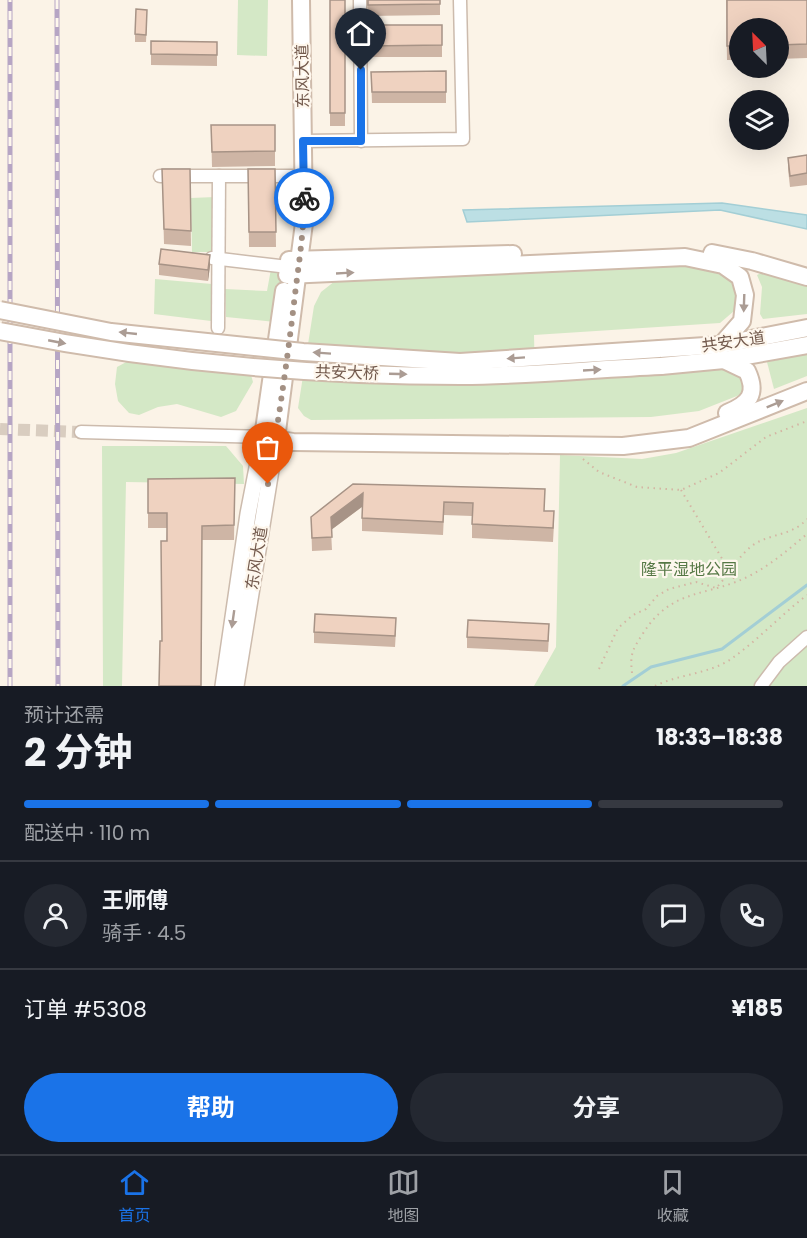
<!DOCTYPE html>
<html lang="zh">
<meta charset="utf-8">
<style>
:root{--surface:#171b24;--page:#242831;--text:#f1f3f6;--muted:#9ea1a6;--line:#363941;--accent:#1a73e8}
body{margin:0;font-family:Poppins,"Noto Sans SC",sans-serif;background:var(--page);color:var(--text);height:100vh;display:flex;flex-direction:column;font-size:22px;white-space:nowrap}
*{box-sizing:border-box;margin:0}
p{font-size:20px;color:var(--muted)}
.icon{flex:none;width:33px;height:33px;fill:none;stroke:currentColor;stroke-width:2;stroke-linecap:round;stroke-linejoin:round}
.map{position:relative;height:686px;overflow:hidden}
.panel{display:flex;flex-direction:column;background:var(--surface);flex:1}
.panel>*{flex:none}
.needle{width:39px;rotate:336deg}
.tools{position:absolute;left:729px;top:18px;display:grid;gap:12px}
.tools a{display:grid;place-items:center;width:60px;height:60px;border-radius:50%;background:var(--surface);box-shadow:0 6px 24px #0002;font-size:30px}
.pin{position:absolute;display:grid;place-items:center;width:51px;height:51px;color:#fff;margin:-62px -26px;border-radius:50% 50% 50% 0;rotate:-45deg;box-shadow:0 0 6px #0007}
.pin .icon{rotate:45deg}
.courier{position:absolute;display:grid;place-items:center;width:60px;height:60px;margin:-30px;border:4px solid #1a73e8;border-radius:50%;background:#fff;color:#222;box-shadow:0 2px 8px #0007}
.headline em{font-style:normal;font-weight:700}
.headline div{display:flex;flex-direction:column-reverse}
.headline{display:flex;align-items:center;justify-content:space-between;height:102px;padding:0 24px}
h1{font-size:39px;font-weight:700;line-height:45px}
.bar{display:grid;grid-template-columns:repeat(4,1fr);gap:9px 6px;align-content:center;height:72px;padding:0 24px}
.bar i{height:8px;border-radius:4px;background:var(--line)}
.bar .on{background:var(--accent)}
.bar p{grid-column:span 4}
.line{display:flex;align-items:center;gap:15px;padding:0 24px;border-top:2px solid var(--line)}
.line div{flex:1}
.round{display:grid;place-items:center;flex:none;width:63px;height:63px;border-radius:32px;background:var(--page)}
.cta{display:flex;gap:12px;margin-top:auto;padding:12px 24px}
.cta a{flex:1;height:69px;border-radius:36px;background:var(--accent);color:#fff;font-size:24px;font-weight:700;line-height:69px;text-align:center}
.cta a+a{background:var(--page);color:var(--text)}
.dock{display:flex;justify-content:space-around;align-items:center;height:84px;border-top:2px solid var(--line);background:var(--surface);font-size:16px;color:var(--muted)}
.dock a{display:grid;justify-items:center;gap:3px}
.dock .on{color:var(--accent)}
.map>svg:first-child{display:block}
.green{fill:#d4e8c6}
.water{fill:#bcdfe4;stroke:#a3ced5;stroke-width:1.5}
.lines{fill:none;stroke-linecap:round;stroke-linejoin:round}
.stream{stroke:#a3ced5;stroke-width:3}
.minor-tunnel{stroke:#d9cdc0;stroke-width:12;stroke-dasharray:12 6;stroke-linecap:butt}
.minor-casing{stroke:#ccbbad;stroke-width:15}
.tertiary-casing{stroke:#ccbbad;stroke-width:18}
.secondary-casing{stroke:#cfbbab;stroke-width:20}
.path{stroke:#d4b5a3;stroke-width:2;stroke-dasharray:1.5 4.5;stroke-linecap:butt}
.minor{stroke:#fff;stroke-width:12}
.tertiary{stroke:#fff;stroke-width:15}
.secondary{stroke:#fff;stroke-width:16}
.rail-casing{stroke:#b6a5c4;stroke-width:5}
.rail{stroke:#fef7ed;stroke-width:3;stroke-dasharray:9;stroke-linecap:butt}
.secondary-bridge-casing{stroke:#cfbbab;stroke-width:20;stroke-linecap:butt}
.secondary-bridge{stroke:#fff;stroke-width:16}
.wall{fill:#ceb5a5}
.shaded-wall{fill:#a79386}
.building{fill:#efd2c0;stroke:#a79386;stroke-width:1.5}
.oneway{fill:#ab9c94}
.done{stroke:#a39083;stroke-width:6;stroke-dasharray:0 10.8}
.route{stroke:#1a73e8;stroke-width:8}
.labels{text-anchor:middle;stroke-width:4.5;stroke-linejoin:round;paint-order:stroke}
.street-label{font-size:16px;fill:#735a4d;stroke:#fef7ed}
.park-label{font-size:16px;fill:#557845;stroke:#fef7ed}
</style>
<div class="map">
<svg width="807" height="686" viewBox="0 0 807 686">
<rect width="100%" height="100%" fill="#fbf3e7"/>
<g class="green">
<path d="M238 0H268L267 56 237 55Z"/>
<path d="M215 197 216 252H192L191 198Z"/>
<path d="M693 263C723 274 740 274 734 311L720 323 534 335 535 378 717 365 742 377 745 384 742 394 699 411 651 417 311 420 304 416 298 408 314 306 321 292 335 281Z"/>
<path d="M271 269 282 270 275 322 226 317 225 289 267 291Z"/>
<path d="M763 272 807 284V314L763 319 760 314 762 287 757 275Z"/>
<path d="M155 279 212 284 211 321 154 314Z"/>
<path d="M807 354V376L774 389 767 362Z"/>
<path d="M130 360 251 375 253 382 236 411 221 417 177 404 158 407 139 415 129 413 118 401 115 384 117 367Z"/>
<path d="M807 408V686H534L556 647 560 455 642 459 676 453Z"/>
<path d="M102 446H226L243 466 244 484 126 482 122 686H103Z"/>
</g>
<path class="water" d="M722 203 807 215V229L720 210 467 222 463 210Z"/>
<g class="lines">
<path class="stream" d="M623 686 651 667 722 649 807 585"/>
<path class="minor-tunnel" d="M0 429 81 432"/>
<g class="minor-casing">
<g id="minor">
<path d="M360 0 361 141"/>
<path d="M303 141 463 139 460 0"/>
<path d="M160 176H293"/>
<path d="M212 258 288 267"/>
<path d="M218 328 219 176"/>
<path d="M81 432 263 437"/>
<path d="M761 686 779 662 807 637"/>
</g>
</g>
<g class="tertiary-casing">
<g id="tertiary">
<path d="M223 686 248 514 263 437"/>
<path d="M236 686 276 439"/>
</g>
</g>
<g class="secondary-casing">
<g id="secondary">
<path d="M712 253 752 261 807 277"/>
<path d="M289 260 513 254"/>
<path d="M287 275 685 257 723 265 740 277 745 295 742 321 721 345"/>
<path d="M659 349 721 345 807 328"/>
<path d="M724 360 747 371C758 394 749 404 727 413"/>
<path d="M661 366 724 360 807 345"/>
<path d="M263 437 293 442 623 446 689 438 807 391"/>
<path d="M263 437 284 291"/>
<path d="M276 439 304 223 301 0"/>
</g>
</g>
<g class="path">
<path d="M583 459 599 472 637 487 681 490 719 473 766 437 807 421"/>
<path d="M681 490 736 582"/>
<path d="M599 669 618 628 633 615 646 609 657 596 669 589 696 582 716 588C729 575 738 556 753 545 771 533 792 536 807 519"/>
<path d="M632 673C630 655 632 650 642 635 672 586 708 598 751 575 772 564 789 549 807 534"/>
<path d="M655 686C679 674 709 674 731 659 758 640 781 615 807 595"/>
</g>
<use href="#minor" class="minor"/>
<use href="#tertiary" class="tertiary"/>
<use href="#secondary" class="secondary"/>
<g class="rail-casing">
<g id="rail">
<path d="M57 0 58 686"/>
<path d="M10 686V0"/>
</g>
</g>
<use href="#rail" class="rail"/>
<g class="secondary-bridge-casing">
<g id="secondary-bridge">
<path d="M0 310 111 332 303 352 460 362 659 349"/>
<path d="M0 331C151 361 306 376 461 376 527 376 594 369 661 366"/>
</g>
</g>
<use href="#secondary-bridge" class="secondary-bridge"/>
</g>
<g class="wall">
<rect x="330" y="0" width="15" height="126"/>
<path d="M367 0H440V15L368 16Z"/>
<path d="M726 0H807V58L778 59V28H740V60H727Z"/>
<path d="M147 18 146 42H135V34Z"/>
<rect x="369" y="25" width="73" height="32"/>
<path d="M151 41 217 42V66L151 65Z"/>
<path d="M446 71V103H372L371 72Z"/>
<path d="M211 125H275V166L212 167Z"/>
<path d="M807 155V185L790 187 788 169V158Z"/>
<path d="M162 169H190L191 246 164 244Z"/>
<path d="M248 169H275L276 247H249Z"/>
<path d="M159 264 210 266 208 281 159 275Z"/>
<path d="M235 478 234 540H202L162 641 167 528H148V479Z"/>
<path d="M353 484 545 511 554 524 553 542 472 538V516L444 515 443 535 362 531V507L331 530 332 550 312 551 311 517Z"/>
<path d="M396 630 395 647 314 643V632Z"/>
<path d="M549 635 548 652 467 648V637Z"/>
</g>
<g class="shaded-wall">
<path d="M210 255V266L208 281V270Z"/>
<path d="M363 493V506L331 530V517Z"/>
</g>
<g class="building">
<rect x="330" y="0" width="15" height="113"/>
<path d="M368 0H440V4L368 5Z"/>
<path d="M727 0H807V44L778 45V28H740V46H727Z"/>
<path d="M136 9 147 10 146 35 135 34Z"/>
<path d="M369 25H442V45L369 46Z"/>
<path d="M151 41 217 42V55L151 54Z"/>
<path d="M446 71V92H372L371 72Z"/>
<path d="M211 125H275V151L212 152Z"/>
<path d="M807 155V173L790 176 788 158Z"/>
<path d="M162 169H190L191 231 164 229Z"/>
<path d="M248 169H275L276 232H249Z"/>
<path d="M161 249 210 255 208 270 159 264Z"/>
<path d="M235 478 234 525 202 526 201 686H159L160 641H162L161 541H167V513H148V479Z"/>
<path d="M353 484 545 489 544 511H554L553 528 472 524 473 503 444 502 443 522 362 518 363 493 331 517 332 537 312 538 311 517Z"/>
<path d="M315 614 396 618 395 636 314 632Z"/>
<path d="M468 620 549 624 548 641 467 637Z"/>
</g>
<defs><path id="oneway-solid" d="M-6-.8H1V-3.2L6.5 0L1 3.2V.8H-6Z" transform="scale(1.5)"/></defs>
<g class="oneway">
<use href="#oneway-solid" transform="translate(345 273) rotate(-3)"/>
<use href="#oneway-solid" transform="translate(744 303) rotate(92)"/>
<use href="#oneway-solid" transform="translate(128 333) rotate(-174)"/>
<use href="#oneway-solid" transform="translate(57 342) rotate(11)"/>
<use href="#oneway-solid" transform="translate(322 353) rotate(-176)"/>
<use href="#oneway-solid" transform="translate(516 358) rotate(176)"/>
<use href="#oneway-solid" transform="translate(592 370) rotate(-3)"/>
<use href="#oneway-solid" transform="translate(398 374) rotate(2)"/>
<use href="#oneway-solid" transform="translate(775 404) rotate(-22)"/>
<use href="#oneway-solid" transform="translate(233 619) rotate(98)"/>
</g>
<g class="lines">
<path class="done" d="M268 484C278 423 287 363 294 303 298 268 304 233 304 198"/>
<path class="route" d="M304 198 303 141H361V70"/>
</g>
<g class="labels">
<g class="street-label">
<text transform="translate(302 76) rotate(-91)" y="6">东风大道</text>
<text transform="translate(733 341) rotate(-8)" y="6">共安大道</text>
<text transform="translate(347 372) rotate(2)" y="6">共安大桥</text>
<text transform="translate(256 558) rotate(-81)" y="6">东风大道</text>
</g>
<g class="park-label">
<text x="689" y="575">隆平湿地公园</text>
</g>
</g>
</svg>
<div class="tools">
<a><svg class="needle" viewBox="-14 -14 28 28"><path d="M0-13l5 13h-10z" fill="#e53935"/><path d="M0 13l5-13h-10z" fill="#9ea1a6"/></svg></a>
<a><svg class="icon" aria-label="layers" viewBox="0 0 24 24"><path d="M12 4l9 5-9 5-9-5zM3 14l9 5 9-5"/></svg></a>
</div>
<div class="pin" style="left:268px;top:484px;background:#ea580c"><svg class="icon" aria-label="bag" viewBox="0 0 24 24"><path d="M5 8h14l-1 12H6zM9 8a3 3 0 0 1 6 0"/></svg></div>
<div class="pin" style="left:361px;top:70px;background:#1f2937"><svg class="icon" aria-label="home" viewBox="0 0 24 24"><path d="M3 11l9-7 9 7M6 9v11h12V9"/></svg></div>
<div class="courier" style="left:304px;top:198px"><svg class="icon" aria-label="bike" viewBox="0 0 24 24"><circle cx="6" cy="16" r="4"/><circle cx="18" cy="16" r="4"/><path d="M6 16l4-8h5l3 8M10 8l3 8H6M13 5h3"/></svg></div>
</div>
<section class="panel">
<div class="headline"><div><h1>2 分钟</h1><p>预计还需</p></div><em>18:33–18:38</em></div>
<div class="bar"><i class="on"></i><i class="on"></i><i class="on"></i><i></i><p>配送中 · 110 m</p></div>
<div class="line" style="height:108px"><a class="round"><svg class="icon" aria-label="person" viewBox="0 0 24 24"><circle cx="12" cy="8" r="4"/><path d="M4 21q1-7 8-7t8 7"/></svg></a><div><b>王师傅</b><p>骑手 · 4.5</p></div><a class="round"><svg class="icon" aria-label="chat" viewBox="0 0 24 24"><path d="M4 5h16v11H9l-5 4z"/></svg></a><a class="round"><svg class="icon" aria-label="phone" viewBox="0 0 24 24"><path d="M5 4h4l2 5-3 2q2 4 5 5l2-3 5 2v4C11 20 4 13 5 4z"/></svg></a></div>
<div class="line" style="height:78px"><div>订单 #5308</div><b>¥185</b></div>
<div class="cta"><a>帮助</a><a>分享</a></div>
</section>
<nav class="dock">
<a class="on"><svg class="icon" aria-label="home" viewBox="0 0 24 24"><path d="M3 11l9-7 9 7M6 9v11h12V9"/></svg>首页</a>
<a><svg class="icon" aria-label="map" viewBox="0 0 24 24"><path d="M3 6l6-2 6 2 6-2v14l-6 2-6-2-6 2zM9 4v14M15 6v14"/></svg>地图</a>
<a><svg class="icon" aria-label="saved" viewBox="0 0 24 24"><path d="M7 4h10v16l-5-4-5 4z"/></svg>收藏</a>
</nav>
